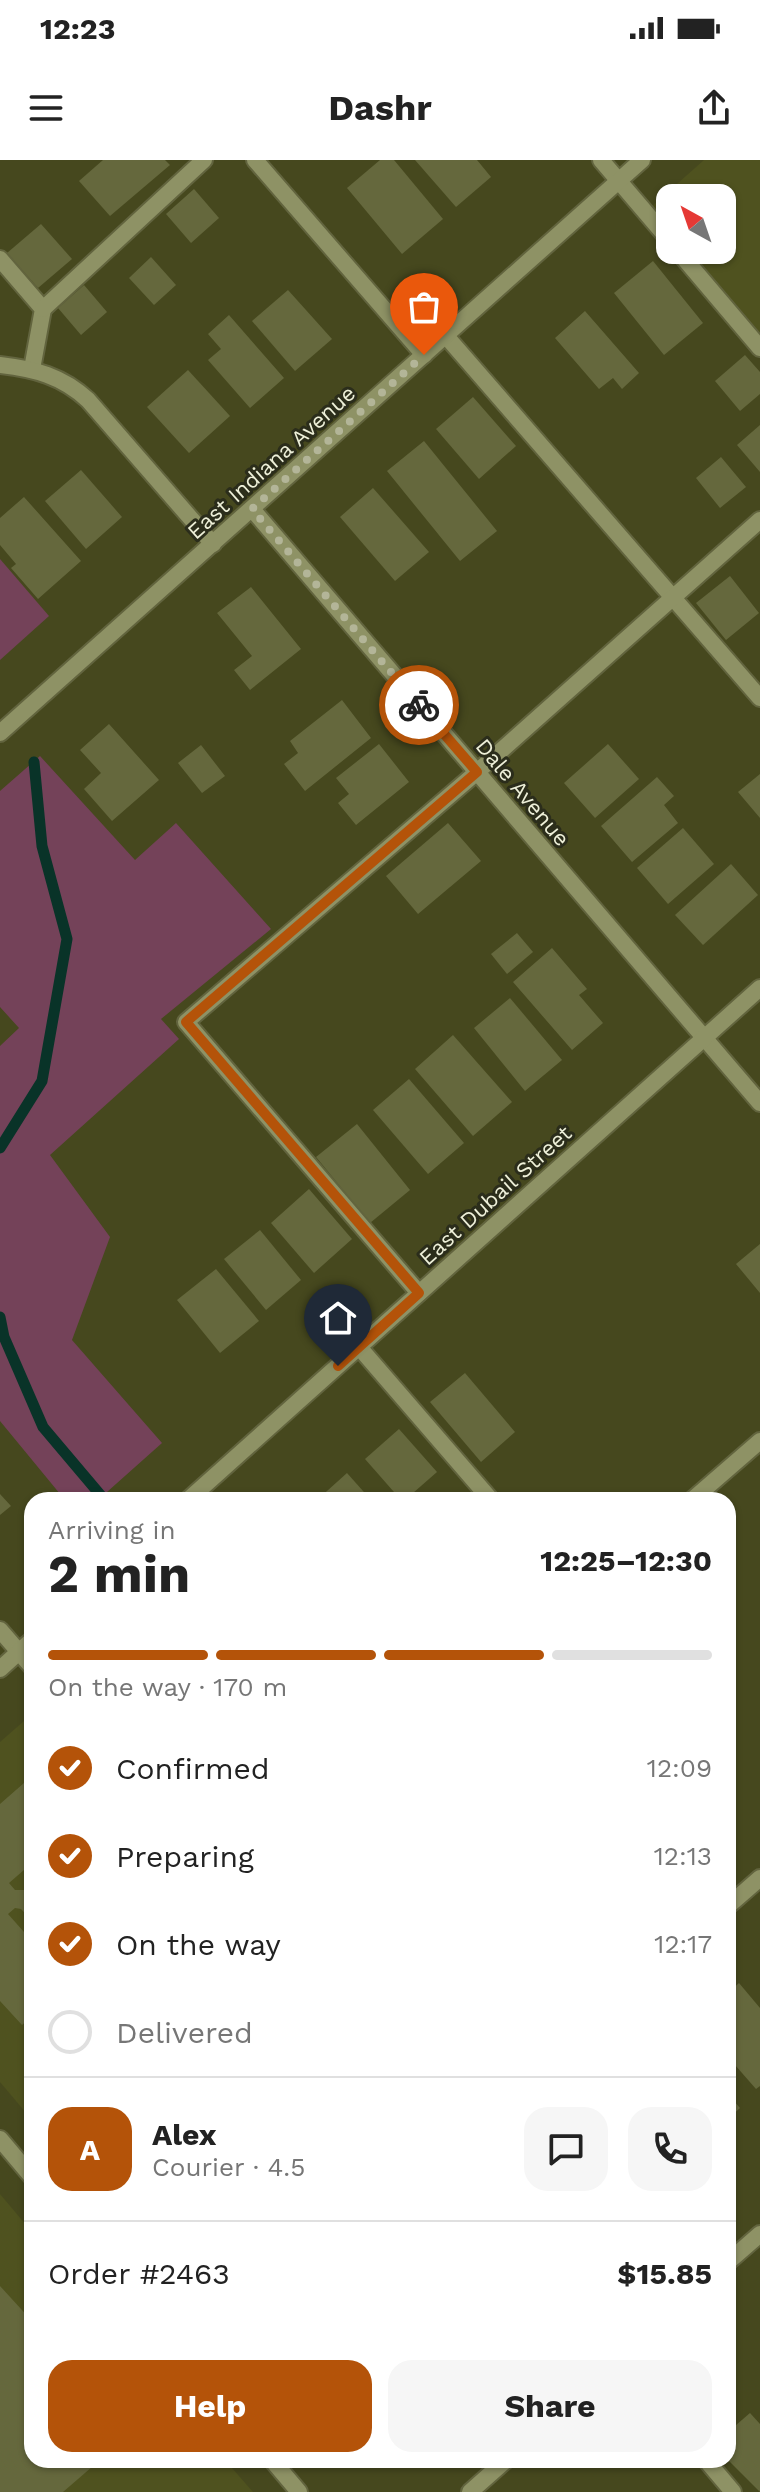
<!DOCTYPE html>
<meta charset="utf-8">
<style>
:root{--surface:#fff;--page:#f6f6f6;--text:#222;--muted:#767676;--line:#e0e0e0;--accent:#b45309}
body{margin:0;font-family:"Work Sans",sans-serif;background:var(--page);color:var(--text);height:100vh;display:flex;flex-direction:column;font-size:30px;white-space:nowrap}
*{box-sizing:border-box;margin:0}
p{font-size:26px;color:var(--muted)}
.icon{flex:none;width:44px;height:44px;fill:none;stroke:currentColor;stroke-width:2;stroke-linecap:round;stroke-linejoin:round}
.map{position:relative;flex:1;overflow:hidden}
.details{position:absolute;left:24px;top:1332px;width:712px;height:976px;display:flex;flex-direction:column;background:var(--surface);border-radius:24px;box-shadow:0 2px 6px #0004}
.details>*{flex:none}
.needle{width:52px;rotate:320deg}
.tools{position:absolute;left:656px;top:24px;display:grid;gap:16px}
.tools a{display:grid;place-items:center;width:80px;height:80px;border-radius:16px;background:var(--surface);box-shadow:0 2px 6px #0004;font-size:40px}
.pin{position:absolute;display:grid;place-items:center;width:68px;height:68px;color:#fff;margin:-82px -34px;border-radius:50% 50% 50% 0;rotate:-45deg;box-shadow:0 0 8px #0007}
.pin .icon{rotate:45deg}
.courier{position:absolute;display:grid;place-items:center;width:80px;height:80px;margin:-40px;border:6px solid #b45309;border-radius:50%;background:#fff;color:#222;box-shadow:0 2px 10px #0007}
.summary em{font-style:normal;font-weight:700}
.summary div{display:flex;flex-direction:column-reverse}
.summary{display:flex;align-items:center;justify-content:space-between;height:136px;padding:0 24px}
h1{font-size:52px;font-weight:700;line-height:60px}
.bar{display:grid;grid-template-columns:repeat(4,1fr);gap:12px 8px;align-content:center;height:96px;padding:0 24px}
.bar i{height:10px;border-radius:6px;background:var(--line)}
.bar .active{background:var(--accent)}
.bar p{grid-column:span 4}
.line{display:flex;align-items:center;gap:20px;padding:0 24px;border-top:2px solid var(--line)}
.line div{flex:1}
.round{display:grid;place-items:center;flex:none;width:84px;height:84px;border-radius:24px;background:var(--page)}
ol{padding:0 24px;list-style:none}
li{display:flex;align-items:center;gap:24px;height:88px}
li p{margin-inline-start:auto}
li .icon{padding:8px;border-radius:50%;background:var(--accent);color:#fff;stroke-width:4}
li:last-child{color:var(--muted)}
li i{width:44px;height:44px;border:4px solid var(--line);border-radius:50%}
.action{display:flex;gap:16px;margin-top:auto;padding:16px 24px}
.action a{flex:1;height:92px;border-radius:24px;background:var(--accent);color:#fff;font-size:32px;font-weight:700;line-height:92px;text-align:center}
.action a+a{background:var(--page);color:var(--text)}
.status{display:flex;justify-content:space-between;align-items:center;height:56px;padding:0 40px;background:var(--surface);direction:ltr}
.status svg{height:22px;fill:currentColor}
header{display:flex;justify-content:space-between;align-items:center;height:104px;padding:0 24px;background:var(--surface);font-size:36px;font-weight:700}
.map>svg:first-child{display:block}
.built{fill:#4f521f}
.green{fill:#744259}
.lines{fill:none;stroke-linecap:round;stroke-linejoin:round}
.stream{stroke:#093328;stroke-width:11}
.building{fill:#65683d}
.service-casing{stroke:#62643e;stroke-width:20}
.minor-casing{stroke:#62643e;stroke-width:20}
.tertiary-casing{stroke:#62643e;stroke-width:20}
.service{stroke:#8e9265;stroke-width:16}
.minor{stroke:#8e9265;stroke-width:16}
.tertiary{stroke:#8e9265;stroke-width:16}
.done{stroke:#b3b598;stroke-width:8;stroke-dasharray:0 14.4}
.route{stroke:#b45309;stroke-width:10}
.labels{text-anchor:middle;stroke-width:6;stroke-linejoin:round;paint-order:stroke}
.street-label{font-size:22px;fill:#eef0d9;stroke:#2b2d1b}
</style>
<div class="status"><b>12:23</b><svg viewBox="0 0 49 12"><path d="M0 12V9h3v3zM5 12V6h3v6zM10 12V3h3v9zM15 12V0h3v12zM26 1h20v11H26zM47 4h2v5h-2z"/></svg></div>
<header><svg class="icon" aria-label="menu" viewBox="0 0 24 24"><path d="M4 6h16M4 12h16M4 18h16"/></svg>Dashr<svg class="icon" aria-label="share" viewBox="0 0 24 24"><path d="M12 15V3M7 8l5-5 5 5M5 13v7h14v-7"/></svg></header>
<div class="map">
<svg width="760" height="2332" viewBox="0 0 760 2332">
<rect width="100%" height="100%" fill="#46481e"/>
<g class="built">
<path d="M704 0H760V174L687 90H722V38H670V70L651 47Z"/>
<path d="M32 1554V1960L0 1922V1582Z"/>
<path d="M0 2034 32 2072V2300H225L253 2332H0Z"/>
</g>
<g class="green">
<path d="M0 399 49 456 0 500Z"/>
<path d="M40 596 135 700 176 663 271 769 161 859 179 879 50 995 110 1077 72 1180 162 1283 98 1340H65L0 1261V886L19 868 0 847V631Z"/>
</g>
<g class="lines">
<g class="stream">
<path d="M0 988 42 921 67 779 42 686 34 602"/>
<path d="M0 1157 4 1177 43 1267 103 1338"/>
</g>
</g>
<g class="building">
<path d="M103 0H165L170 5 110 56 79 21Z"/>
<path d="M380 0H394L443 59 402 94 347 28Z"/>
<path d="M415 0H477L491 17 456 47Z"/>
<path d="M194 29 219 58 191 83 166 54Z"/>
<path d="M41 64 72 99 38 128 7 93Z"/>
<path d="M151 97 176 125 154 145 129 118Z"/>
<path d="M653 101 703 163 664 195 614 133Z"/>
<path d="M84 125 107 152 81 175 58 148Z"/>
<path d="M288 130 332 179 295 211 252 161Z"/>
<path d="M585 151 639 213 622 229 613 218 599 229 555 178Z"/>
<path d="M229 155 284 218 250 248 208 200 221 189 208 174Z"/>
<path d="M745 195 760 212V234L740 251 715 221Z"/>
<path d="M188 210 230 256 189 293 147 247Z"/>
<path d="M473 237 516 286 479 319 436 269Z"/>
<path d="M760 265V312L737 285Z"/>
<path d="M424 281 497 371 460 401 387 311Z"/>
<path d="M721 297 746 327 720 348 696 318Z"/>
<path d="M81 310 122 357 86 389 45 341Z"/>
<path d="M373 328 429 392 395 421 340 357Z"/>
<path d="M24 337 81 401 38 439 11 408 16 404 0 385V358Z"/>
<path d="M730 416 759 453 726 480 696 443Z"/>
<path d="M251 427 301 489 250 530 234 510 252 496 217 453Z"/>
<path d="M342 540 371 578 305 631 284 604 298 593 290 581Z"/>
<path d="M109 564 159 620 112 661 84 629 101 613 80 590Z"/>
<path d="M379 584 409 622 356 665 338 643 349 634 336 618Z"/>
<path d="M608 584 639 619 595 658 564 623Z"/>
<path d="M201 585 225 616 202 633 178 603Z"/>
<path d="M760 614V658L738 632Z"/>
<path d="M657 617 674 636 664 645 678 663 632 702 601 666Z"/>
<path d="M448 663 481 701 418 754 386 716Z"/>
<path d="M683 668 714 704 668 744 637 708Z"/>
<path d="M731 704 758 735 703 785 675 755Z"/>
<path d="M517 773 533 792 507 814 491 794Z"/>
<path d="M552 788 587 829 579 835 603 863 572 890 513 822Z"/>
<path d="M510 838 562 900 525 931 474 868Z"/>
<path d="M453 875 512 942 473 976 415 909Z"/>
<path d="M409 919 464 983 428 1014 373 950Z"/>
<path d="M357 964 410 1030 370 1063 316 997Z"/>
<path d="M309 1029 352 1079 314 1113 271 1063Z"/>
<path d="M260 1070 301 1120 266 1150 224 1099Z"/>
<path d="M760 1084V1133L736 1104Z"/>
<path d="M216 1109 259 1161 220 1193 177 1140Z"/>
<path d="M465 1213 515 1272 481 1302 430 1242Z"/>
<path d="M399 1269 437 1312 405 1340H401L365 1299Z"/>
<path d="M347 1313 371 1340H317Z"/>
<path d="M0 1334 11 1346 0 1355Z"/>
<path d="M32 1616V1703L9 1723 15 1730H24L32 1723V1761L21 1749 15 1748 8 1754 32 1781V1856L22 1865 0 1841V1644Z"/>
<path d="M739 1823 760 1848V1926L756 1929 728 1897V1833Z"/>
<path d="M728 1934 740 1948 728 1959Z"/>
<path d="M0 2126 32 2161V2300H100L63 2332H0Z"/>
<path d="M750 2253 760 2264V2332L728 2300V2272Z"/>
</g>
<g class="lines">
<g class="service-casing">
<g id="service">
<path d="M601 0 670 81"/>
<path d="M677 90 760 188"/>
<path d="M0 99 43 149 32 209"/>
<path d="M43 149 204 0"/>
<path d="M446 176 760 538"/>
<path d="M419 1133 186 862 477 612 760 360"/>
<path d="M359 1187 491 1340"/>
<path d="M692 1340 760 1281"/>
<path d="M0 1470 32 1507"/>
<path d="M728 2102 760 2074"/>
<path d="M706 2300 733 2332"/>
<path d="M470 2332 506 2300"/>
</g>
</g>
<g class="minor-casing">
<g id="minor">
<path d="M255 0 424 195"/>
<path d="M0 205C35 209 62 216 88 240L213 384"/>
<path d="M252 349 760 943"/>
<path d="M188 1340 760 828"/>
<path d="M0 1509 32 1480"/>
<path d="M728 1746 760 1718"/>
<path d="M0 1979 32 2017"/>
<path d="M272 2300 299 2332"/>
</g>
</g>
<g class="tertiary-casing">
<path id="tertiary" d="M0 573 642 0"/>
</g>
<use href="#service" class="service"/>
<use href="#minor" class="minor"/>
<use href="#tertiary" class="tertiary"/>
</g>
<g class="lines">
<path class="done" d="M419 545 252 349 424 195"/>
<path class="route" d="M338 1206 419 1133 186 862 477 612 419 545"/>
</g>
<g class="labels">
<g class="street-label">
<text transform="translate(271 302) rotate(-42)" y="8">East Indiana Avenue</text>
<text transform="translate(523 632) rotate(50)" y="8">Dale Avenue</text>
<text transform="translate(495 1035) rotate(-42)" y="8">East Dubail Street</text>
</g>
</g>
</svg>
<div class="tools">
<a><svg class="needle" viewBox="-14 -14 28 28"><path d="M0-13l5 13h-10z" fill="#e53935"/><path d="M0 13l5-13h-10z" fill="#767676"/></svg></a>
</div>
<div class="pin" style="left:424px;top:195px;background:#ea580c"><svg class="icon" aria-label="bag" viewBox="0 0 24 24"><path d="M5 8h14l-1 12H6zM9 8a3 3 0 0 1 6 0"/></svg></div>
<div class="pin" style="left:338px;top:1206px;background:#1f2937"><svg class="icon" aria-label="home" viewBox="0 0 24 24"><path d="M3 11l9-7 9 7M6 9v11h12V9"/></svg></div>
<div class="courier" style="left:419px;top:545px"><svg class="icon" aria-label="bike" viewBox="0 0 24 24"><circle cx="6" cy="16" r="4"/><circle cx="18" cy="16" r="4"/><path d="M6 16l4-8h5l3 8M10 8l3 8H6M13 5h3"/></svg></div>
<section class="details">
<div class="summary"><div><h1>2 min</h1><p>Arriving in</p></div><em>12:25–12:30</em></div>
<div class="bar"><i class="active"></i><i class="active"></i><i class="active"></i><i></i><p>On the way · 170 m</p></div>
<ol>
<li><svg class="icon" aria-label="check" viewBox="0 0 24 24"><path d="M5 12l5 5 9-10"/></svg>Confirmed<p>12:09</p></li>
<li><svg class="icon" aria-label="check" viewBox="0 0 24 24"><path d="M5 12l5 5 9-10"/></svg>Preparing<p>12:13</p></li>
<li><svg class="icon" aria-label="check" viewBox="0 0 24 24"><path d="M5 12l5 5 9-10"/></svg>On the way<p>12:17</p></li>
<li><i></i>Delivered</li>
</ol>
<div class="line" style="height:144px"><b class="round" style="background:var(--accent);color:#fff">A</b><div><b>Alex</b><p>Courier · 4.5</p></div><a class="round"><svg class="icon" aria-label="chat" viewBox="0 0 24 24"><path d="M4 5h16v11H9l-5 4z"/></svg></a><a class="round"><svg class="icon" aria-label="phone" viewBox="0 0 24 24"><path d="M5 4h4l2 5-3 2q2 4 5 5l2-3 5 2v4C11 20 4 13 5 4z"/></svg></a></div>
<div class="line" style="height:104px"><div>Order #2463</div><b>$15.85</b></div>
<div class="action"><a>Help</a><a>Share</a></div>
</section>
</div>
